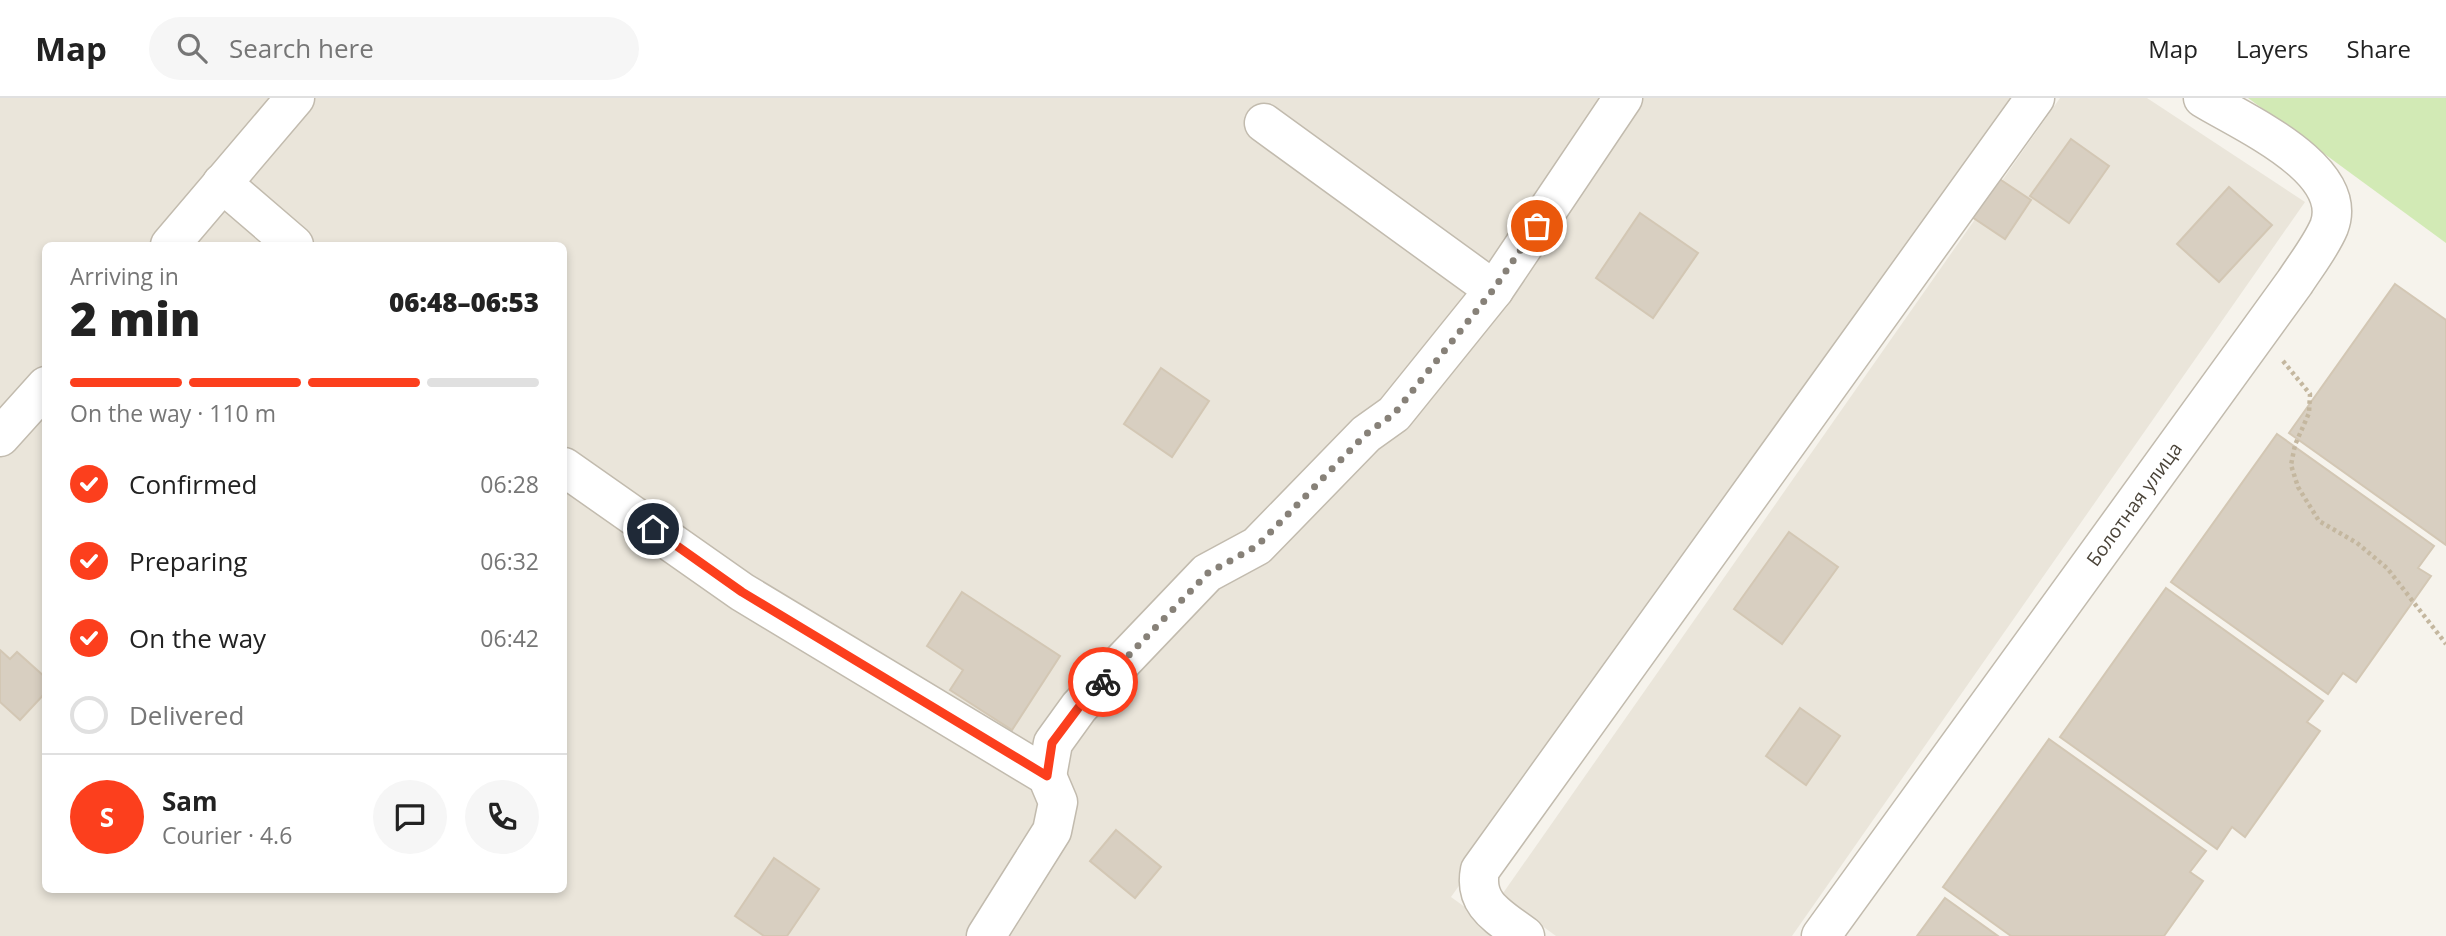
<!DOCTYPE html>
<meta charset="utf-8">
<style>
:root{--surface:#fff;--page:#f6f6f6;--text:#222;--muted:#767676;--line:#e0e0e0;--accent:#fc3f1d}
body{margin:0;font-family:"Open Sans",sans-serif;background:var(--page);color:var(--text);height:100vh;display:flex;flex-direction:column;font-size:26px;white-space:nowrap}
*{box-sizing:border-box;margin:0}
p{font-size:23px;color:var(--muted)}
.icon{flex:none;width:38px;height:38px;fill:none;stroke:currentColor;stroke-width:2;stroke-linecap:round;stroke-linejoin:round}
.map{position:relative;flex:1;overflow:hidden}
.details{position:absolute;left:42px;top:144px;width:525px;height:651px;display:flex;flex-direction:column;background:var(--surface);border-radius:10px;box-shadow:0 4px 10px #0003}
.details>*{flex:none}
.pin{position:absolute;display:grid;place-items:center;width:60px;height:60px;color:#fff;margin:-30px;border:4px solid #fff;border-radius:50%;box-shadow:0 2px 7px #0007}
.courier{position:absolute;display:grid;place-items:center;width:70px;height:70px;margin:-35px;border:5px solid #fc3f1d;border-radius:50%;background:#fff;color:#222;box-shadow:0 2px 9px #0007}
.head em{font-style:normal;font-weight:800}
.head div{display:flex;flex-direction:column-reverse}
.head{display:flex;align-items:center;justify-content:space-between;height:119px;padding:0 28px}
h1{font-size:46px;font-weight:800;line-height:52px}
.bar{display:grid;grid-template-columns:repeat(4,1fr);gap:10px 7px;align-content:center;height:84px;padding:0 28px}
.bar i{height:9px;border-radius:5px;background:var(--line)}
.bar .on{background:var(--accent)}
.bar p{grid-column:span 4}
.line{display:flex;align-items:center;gap:18px;padding:0 28px;border-top:2px solid var(--line)}
.line div{flex:1}
.round{display:grid;place-items:center;flex:none;width:74px;height:74px;border-radius:37px;background:var(--page)}
ol{padding:0 28px;list-style:none}
li{display:flex;align-items:center;gap:21px;height:77px}
li p{margin-inline-start:auto}
li .icon{padding:7px;border-radius:50%;background:var(--accent);color:#fff;stroke-width:4}
li:last-child{color:var(--muted)}
li i{width:38px;height:38px;border:4px solid var(--line);border-radius:50%}
header{display:flex;align-items:center;gap:42px;box-sizing:border-box;height:98px;padding:0 35px;background:var(--surface);border-bottom:2px solid var(--line)}
header strong{font-size:33px}
nav{display:flex;gap:38px;margin-inline-start:auto;font-size:24px}
.search{width:490px;height:63px;background:var(--page);display:flex;align-items:center;gap:18px;box-sizing:border-box;padding:0 24px;border-radius:38px;color:var(--muted);font-size:26px}
.map>svg:first-child{display:block}
.residential{fill:#eae5da;fill-rule:evenodd}
.green{fill:#d2eab5}
.building{fill:#d8cfc1;stroke:#d3c7b4;stroke-width:2}
.lines{fill:none;stroke-linecap:round;stroke-linejoin:round}
.minor-casing{stroke:#c2bbae;stroke-width:41}
.path{stroke:#c4b79f;stroke-width:4.5;stroke-dasharray:3.5 3.5;stroke-linecap:butt}
.minor{stroke:#fff;stroke-width:38}
.done{stroke:#878178;stroke-width:7;stroke-dasharray:0 12.6}
.route{stroke:#fc3f1d;stroke-width:9}
.labels{text-anchor:middle;stroke-width:7;stroke-linejoin:round;paint-order:stroke}
.street-label{font-size:19px;fill:#4b4439;stroke:#fff}
</style>
<header>
<strong>Map</strong>
<div class="search"><svg class="icon" aria-label="search" viewBox="0 0 24 24"><circle cx="10" cy="10" r="6"/><path d="M15 15l6 6"/></svg>Search here</div>
<nav><a>Map</a><a>Layers</a><a>Share</a></nav>
</header>
<div class="map">
<svg width="2446" height="838" viewBox="0 0 2446 838">
<rect width="100%" height="100%" fill="#f6f3ec"/>
<g class="residential">
<path d="M0 0H2018L1451 799 1505 838H0ZM46 147H564V791H46Z"/>
<path d="M2060 0H2147L2305 104 1792 838H1556L1501 798Z"/>
</g>
<path class="green" d="M2248 0H2446V145Z"/>
<g class="building">
<path d="M2071 41 2109 68 2069 125 2030 98Z"/>
<path d="M1983 70 2031 102 2005 141 1957 109Z"/>
<path d="M2229 89 2272 127 2219 184 2177 146Z"/>
<path d="M1640 115 1698 155 1653 220 1596 180Z"/>
<path d="M2395 186 2446 222V447L2289 335Z"/>
<path d="M1161 270 1209 303 1172 359 1124 326Z"/>
<path d="M2277 336 2434 448 2418 470 2431 478 2356 584 2343 575 2328 596 2171 484Z"/>
<path d="M1789 434 1838 469 1782 546 1734 511Z"/>
<path d="M2166 490 2323 603 2307 624 2320 633 2245 739 2232 729 2217 751 2060 639Z"/>
<path d="M962 494 1060 558 1012 632 950 592 963 572 927 548Z"/>
<path d="M0 552 10 561 17 554 46 580V594L20 622 0 604Z"/>
<path d="M1800 610 1840 638 1806 687 1766 658Z"/>
<path d="M2049 641 2206 753 2190 774 2203 783 2164 838H2011L1943 789Z"/>
<path d="M1116 732 1161 769 1135 800 1090 763Z"/>
<path d="M774 760 819 791 787 838H764L735 818Z"/>
<path d="M1945 800 1998 838H1917Z"/>
</g>
<g class="lines">
<g class="minor-casing">
<g id="minor">
<path d="M1264 25 1494 192"/>
<path d="M222 85 294 147"/>
<path d="M170 147 295 0"/>
<path d="M0 339 46 288"/>
<path d="M564 369 742 494 1047 678 1058 704 1052 733 986 838"/>
<path d="M1047 678 1053 645 1079 609 1207 475 1257 448 1366 336 1394 316 1494 192 1623 0"/>
<path d="M1525 838C1500 819 1473 807 1480 772L2035 0"/>
<path d="M1821 838 2295 184C2306 167 2321 148 2329 129 2351 71 2242 24 2203 0"/>
</g>
</g>
<path class="path" d="M2283 263 2310 296 2309 315 2295 347 2291 367 2298 389 2319 423 2357 445 2387 470 2446 546"/>
<use href="#minor" class="minor"/>
</g>
<g class="lines">
<path class="done" d="M1103 584 1208 475 1257 448 1366 336 1394 316 1493 192 1537 128"/>
<path class="route" d="M653 431 742 494 1047 678 1052 645 1079 609 1103 584"/>
</g>
<g class="labels">
<g class="street-label">
<text transform="translate(2134 406) rotate(-54)" y="7">Болотная улица</text>
</g>
</g>
</svg>
<div class="pin" style="left:1537px;top:128px;background:#ea580c"><svg class="icon" aria-label="bag" viewBox="0 0 24 24"><path d="M5 8h14l-1 12H6zM9 8a3 3 0 0 1 6 0"/></svg></div>
<div class="pin" style="left:653px;top:431px;background:#1f2937"><svg class="icon" aria-label="home" viewBox="0 0 24 24"><path d="M3 11l9-7 9 7M6 9v11h12V9"/></svg></div>
<div class="courier" style="left:1103px;top:584px"><svg class="icon" aria-label="bike" viewBox="0 0 24 24"><circle cx="6" cy="16" r="4"/><circle cx="18" cy="16" r="4"/><path d="M6 16l4-8h5l3 8M10 8l3 8H6M13 5h3"/></svg></div>
<section class="details">
<div class="head"><div><h1>2 min</h1><p>Arriving in</p></div><em>06:48–06:53</em></div>
<div class="bar"><i class="on"></i><i class="on"></i><i class="on"></i><i></i><p>On the way · 110 m</p></div>
<ol>
<li><svg class="icon" aria-label="check" viewBox="0 0 24 24"><path d="M5 12l5 5 9-10"/></svg>Confirmed<p>06:28</p></li>
<li><svg class="icon" aria-label="check" viewBox="0 0 24 24"><path d="M5 12l5 5 9-10"/></svg>Preparing<p>06:32</p></li>
<li><svg class="icon" aria-label="check" viewBox="0 0 24 24"><path d="M5 12l5 5 9-10"/></svg>On the way<p>06:42</p></li>
<li><i></i>Delivered</li>
</ol>
<div class="line" style="height:126px"><b class="round" style="background:var(--accent);color:#fff">S</b><div><b>Sam</b><p>Courier · 4.6</p></div><a class="round"><svg class="icon" aria-label="chat" viewBox="0 0 24 24"><path d="M4 5h16v11H9l-5 4z"/></svg></a><a class="round"><svg class="icon" aria-label="phone" viewBox="0 0 24 24"><path d="M5 4h4l2 5-3 2q2 4 5 5l2-3 5 2v4C11 20 4 13 5 4z"/></svg></a></div>
</section>
</div>
